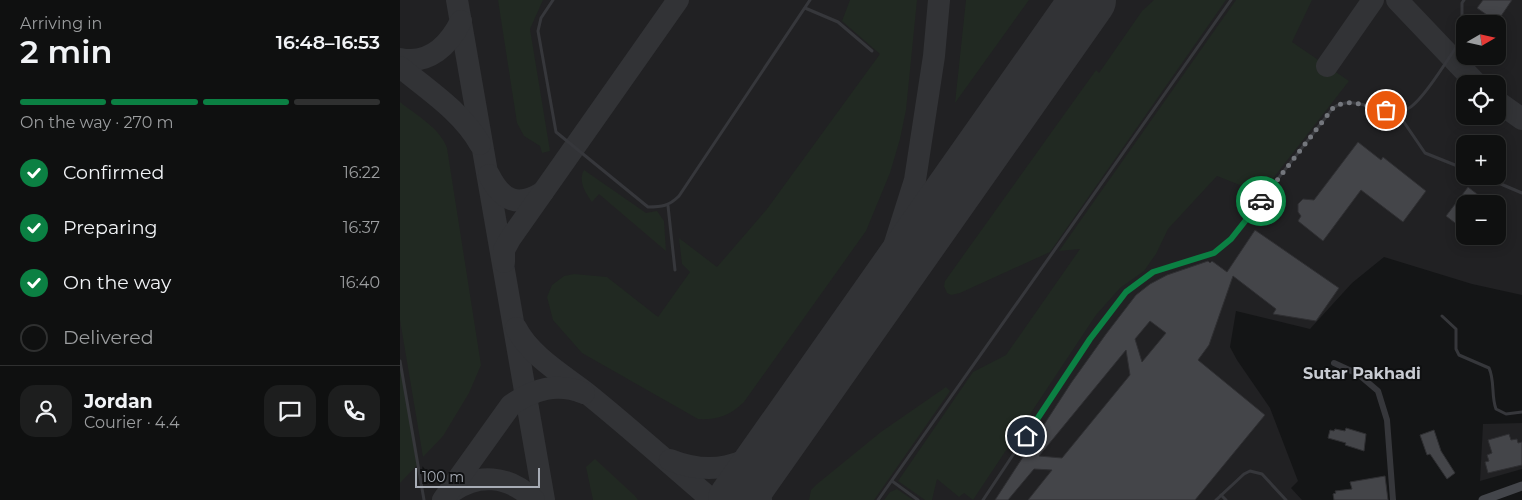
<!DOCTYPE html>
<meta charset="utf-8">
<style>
:root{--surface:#0f1010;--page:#1d1e1e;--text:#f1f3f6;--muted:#9b9d9f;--line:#2f3030;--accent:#0b8043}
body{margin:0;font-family:Montserrat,sans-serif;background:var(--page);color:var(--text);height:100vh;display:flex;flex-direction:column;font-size:19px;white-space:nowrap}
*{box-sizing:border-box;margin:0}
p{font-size:16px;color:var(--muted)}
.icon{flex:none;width:28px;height:28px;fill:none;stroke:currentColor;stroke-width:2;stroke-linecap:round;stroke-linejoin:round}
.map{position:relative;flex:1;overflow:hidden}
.drawer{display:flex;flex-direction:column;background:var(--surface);width:400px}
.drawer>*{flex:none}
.needle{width:32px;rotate:81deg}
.tools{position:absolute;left:1056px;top:15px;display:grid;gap:10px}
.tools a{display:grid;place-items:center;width:50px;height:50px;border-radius:10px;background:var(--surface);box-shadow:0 2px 12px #0003,0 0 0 1px var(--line);font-size:25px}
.scale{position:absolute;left:15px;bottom:12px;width:125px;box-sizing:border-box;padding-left:5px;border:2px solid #a7acb5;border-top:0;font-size:14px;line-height:18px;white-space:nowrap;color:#a7acb5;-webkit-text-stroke:4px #0f1011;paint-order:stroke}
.pin{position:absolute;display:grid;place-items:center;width:42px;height:42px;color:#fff;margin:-21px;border:2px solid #fff;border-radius:50%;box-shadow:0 1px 5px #0007}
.courier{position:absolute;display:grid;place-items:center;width:50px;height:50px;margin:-25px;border:4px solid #0b8043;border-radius:50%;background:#fff;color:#222;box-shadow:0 1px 6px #0007}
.headline em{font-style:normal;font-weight:600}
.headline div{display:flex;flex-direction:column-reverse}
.headline{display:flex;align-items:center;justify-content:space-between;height:85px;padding:0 20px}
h1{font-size:32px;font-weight:600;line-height:38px}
.bar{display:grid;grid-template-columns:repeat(4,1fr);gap:8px 5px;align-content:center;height:60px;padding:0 20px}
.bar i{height:6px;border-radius:4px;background:var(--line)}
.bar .selected{background:var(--accent)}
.bar p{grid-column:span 4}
.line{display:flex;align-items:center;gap:12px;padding:0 20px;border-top:1px solid var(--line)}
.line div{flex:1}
.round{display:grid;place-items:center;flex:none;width:52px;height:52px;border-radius:15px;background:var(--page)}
ol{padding:0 20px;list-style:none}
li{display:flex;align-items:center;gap:15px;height:55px}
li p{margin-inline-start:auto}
li .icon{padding:5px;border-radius:50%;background:var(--accent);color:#fff;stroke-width:4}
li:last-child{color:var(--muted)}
li i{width:28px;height:28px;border:2px solid var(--line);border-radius:50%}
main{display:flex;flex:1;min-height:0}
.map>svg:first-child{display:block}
.built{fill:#212123;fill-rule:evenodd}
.green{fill:#212922}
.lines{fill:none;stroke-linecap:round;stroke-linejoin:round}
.taxiway{stroke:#323336;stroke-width:22}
.runway{stroke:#323336;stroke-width:56}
.building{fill:#444549;stroke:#2f2f32;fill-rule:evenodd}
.lane{stroke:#36373b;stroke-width:3}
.street{stroke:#36373b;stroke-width:6}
.secondary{stroke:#44464b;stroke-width:9}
.done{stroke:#74777d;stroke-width:5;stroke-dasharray:0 9}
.route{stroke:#0b8043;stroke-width:6}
.labels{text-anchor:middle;stroke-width:4;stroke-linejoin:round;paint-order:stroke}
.neighbourhood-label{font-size:16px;font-weight:bold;fill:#c8cbd2;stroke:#0f1011}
</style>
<main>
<section class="drawer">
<div class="headline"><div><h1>2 min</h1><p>Arriving in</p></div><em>16:48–16:53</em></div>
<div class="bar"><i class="selected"></i><i class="selected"></i><i class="selected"></i><i></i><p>On the way · 270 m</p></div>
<ol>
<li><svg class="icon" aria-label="check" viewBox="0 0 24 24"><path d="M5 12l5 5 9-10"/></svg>Confirmed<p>16:22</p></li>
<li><svg class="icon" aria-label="check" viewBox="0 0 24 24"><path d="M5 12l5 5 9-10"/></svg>Preparing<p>16:37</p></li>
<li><svg class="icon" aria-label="check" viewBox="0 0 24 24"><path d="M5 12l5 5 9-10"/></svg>On the way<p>16:40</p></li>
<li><i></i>Delivered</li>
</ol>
<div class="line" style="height:90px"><a class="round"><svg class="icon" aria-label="person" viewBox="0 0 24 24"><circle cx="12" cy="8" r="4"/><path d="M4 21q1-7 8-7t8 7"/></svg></a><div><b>Jordan</b><p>Courier · 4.4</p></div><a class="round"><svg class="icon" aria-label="chat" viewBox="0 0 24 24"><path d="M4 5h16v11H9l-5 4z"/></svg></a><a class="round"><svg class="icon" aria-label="phone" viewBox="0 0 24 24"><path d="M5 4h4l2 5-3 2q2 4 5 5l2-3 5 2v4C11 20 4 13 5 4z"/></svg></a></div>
</section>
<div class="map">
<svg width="1122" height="500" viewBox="0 0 1122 500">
<rect width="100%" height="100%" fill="#141516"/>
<g class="built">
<path d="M0 0H1122V295L1072 284 984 257 952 283 910 329 836 311 830 347 837 360 870 408 898 481 891 488 902 500H0ZM1065 24H1098V56H1065ZM1065 84H1098V116H1065ZM1065 144H1098V176H1065ZM1065 204H1098V236H1065Z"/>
<path d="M1122 423V469L1080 481 1083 424Z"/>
</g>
<g class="green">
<path d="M98 0H143L130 29 150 151 142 153 140 146 124 136 117 123Z"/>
<path d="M450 0H517L506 110 500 139 490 173 466 231 344 402C330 416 317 420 298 419L182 353 153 320 147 297 152 285 164 276 174 274 207 277 258 317 290 272 282 264 279 238 317 267 367 209 480 54 442 21Z"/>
<path d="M566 0H629L555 103Z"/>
<path d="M754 0H826L650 252 560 293 551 295 547 293 544 286 545 281 696 70 699 73 742 11Z"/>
<path d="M836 0H912L892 42 949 81 867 186 861 190 850 189 817 176 768 229 756 254 744 271 720 288 696 315 573 500 564 493 559 497 537 479 532 500H525L498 481 573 372 606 355 680 249 659 251Z"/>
<path d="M0 102C16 115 40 128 47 148L81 365 69 393 43 436 23 457 0 320Z"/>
<path d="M184 170 246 213 257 211 264 221 266 251 199 194 192 202C185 192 178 181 184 170Z"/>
<path d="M0 363 18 464 0 483Z"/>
<path d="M546 387 550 391 474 500H409L411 490 416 485 481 432Z"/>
<path d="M195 459 235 496 238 500H193L186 467Z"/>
<path d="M497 489 513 500H484L490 492Z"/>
</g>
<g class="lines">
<g class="taxiway">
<path d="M57 0 144 500"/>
<path d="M997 0 1077 84"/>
<path d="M669 28 694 0"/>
<path d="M0 59C29 65 49 45 61 21"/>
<path d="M927 66 973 0"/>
<path d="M0 67C28 90 62 112 80 144"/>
<path d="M1098 102 1122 119"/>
<path d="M89 175C102 201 118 208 143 192"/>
<path d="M104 262V250L110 239 278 0"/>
<path d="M477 300 515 180 534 56 539 0"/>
<path d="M116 328C130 356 165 376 189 395 231 429 271 465 312 500"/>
<path d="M270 460C313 477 342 466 378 441"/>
<path d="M49 494C77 472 109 475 134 500"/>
<path d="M43 500 111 405C134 389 157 382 184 393"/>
<path d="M361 500C360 476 366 462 378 441"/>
</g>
<path class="runway" d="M336 500 688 0"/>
</g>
<g class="building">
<path d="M1083 0H1112L1097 22 1077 8Z"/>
<path d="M958 142 981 160 983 157 1026 191 1003 222 961 190 923 241 898 221 901 216 898 212V204L903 199 914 200Z"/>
<path d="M1068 187 1081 197 1076 204H1065V218L1059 226 1046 216Z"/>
<path d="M855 230 939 288 916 321 873 314 876 309 833 276 809 345 798 360 865 415 795 500H628L652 470 634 469 608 500H595L671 383 706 334 736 295 750 284 767 275 808 261 810 263 812 261 827 272ZM750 321 766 333 742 362 735 339ZM726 350 730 375 662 458 639 456Z"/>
<path d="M946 428 966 434 964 451 945 445 946 443 928 438 930 430 934 431 935 429 945 431Z"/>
<path d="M1034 430 1041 451 1055 473 1047 479 1030 454 1027 455 1020 435Z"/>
<path d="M1109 434 1111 440 1117 439 1118 443 1122 442V465L1088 473 1085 462 1089 461 1087 455 1092 453 1088 440Z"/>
<path d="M985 476 988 500H934L933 494 936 493 935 491 952 489 950 482Z"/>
</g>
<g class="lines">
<g class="lane">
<path d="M153 0 141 18 138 31 156 132 248 207C262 207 269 206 279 196L410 0"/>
<path d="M405 8 438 22 472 51"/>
<path d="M997 112 1025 153 1065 169"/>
<path d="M1082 176 1122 193"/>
<path d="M268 206 275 270"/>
<path d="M1042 316 1056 329V349L1059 355 1089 368C1095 381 1091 396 1096 409L1106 414 1122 412"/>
<path d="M0 361 24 500"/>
<path d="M492 481 518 500"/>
<path d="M821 495 826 500"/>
<path d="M478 500 831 0"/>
<path d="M583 500 690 339 726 292 753 272 813 253 831 239 933 108C956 92 982 119 1007 109 1021 104 1049 57 1059 43L1062 32V3L1064 0"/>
<path d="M816 500 844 474 850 471 862 474 886 500"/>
</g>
<path class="street" d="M934 363 958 374 978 391 987 420 993 500"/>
<path class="secondary" d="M1083 500 1122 486"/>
</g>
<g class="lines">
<path class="done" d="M861 201 933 108C950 96 967 108 986 110"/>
<path class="route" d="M626 436 690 339 726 292 753 272 814 253 831 239 861 201"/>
</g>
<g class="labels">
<g class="neighbourhood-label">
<text x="962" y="379">Sutar Pakhadi</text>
</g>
</g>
</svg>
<div class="tools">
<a><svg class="needle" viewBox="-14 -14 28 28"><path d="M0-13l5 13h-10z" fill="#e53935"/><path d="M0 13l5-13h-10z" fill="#9b9d9f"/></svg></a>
<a><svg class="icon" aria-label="locate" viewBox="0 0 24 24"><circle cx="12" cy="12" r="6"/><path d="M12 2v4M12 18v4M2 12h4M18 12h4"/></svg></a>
<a>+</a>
<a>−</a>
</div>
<div class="scale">100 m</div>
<div class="pin" style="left:986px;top:110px;background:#ea580c"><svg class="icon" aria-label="bag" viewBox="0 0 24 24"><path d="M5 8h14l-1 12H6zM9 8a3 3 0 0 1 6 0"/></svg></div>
<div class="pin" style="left:626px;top:436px;background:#1f2937"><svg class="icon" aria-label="home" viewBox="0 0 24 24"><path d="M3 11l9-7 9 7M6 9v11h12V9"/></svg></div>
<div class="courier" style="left:861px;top:201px"><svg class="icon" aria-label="car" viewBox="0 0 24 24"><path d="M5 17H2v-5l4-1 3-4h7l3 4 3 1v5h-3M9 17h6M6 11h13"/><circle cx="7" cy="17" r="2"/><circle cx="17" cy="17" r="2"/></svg></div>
</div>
</main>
